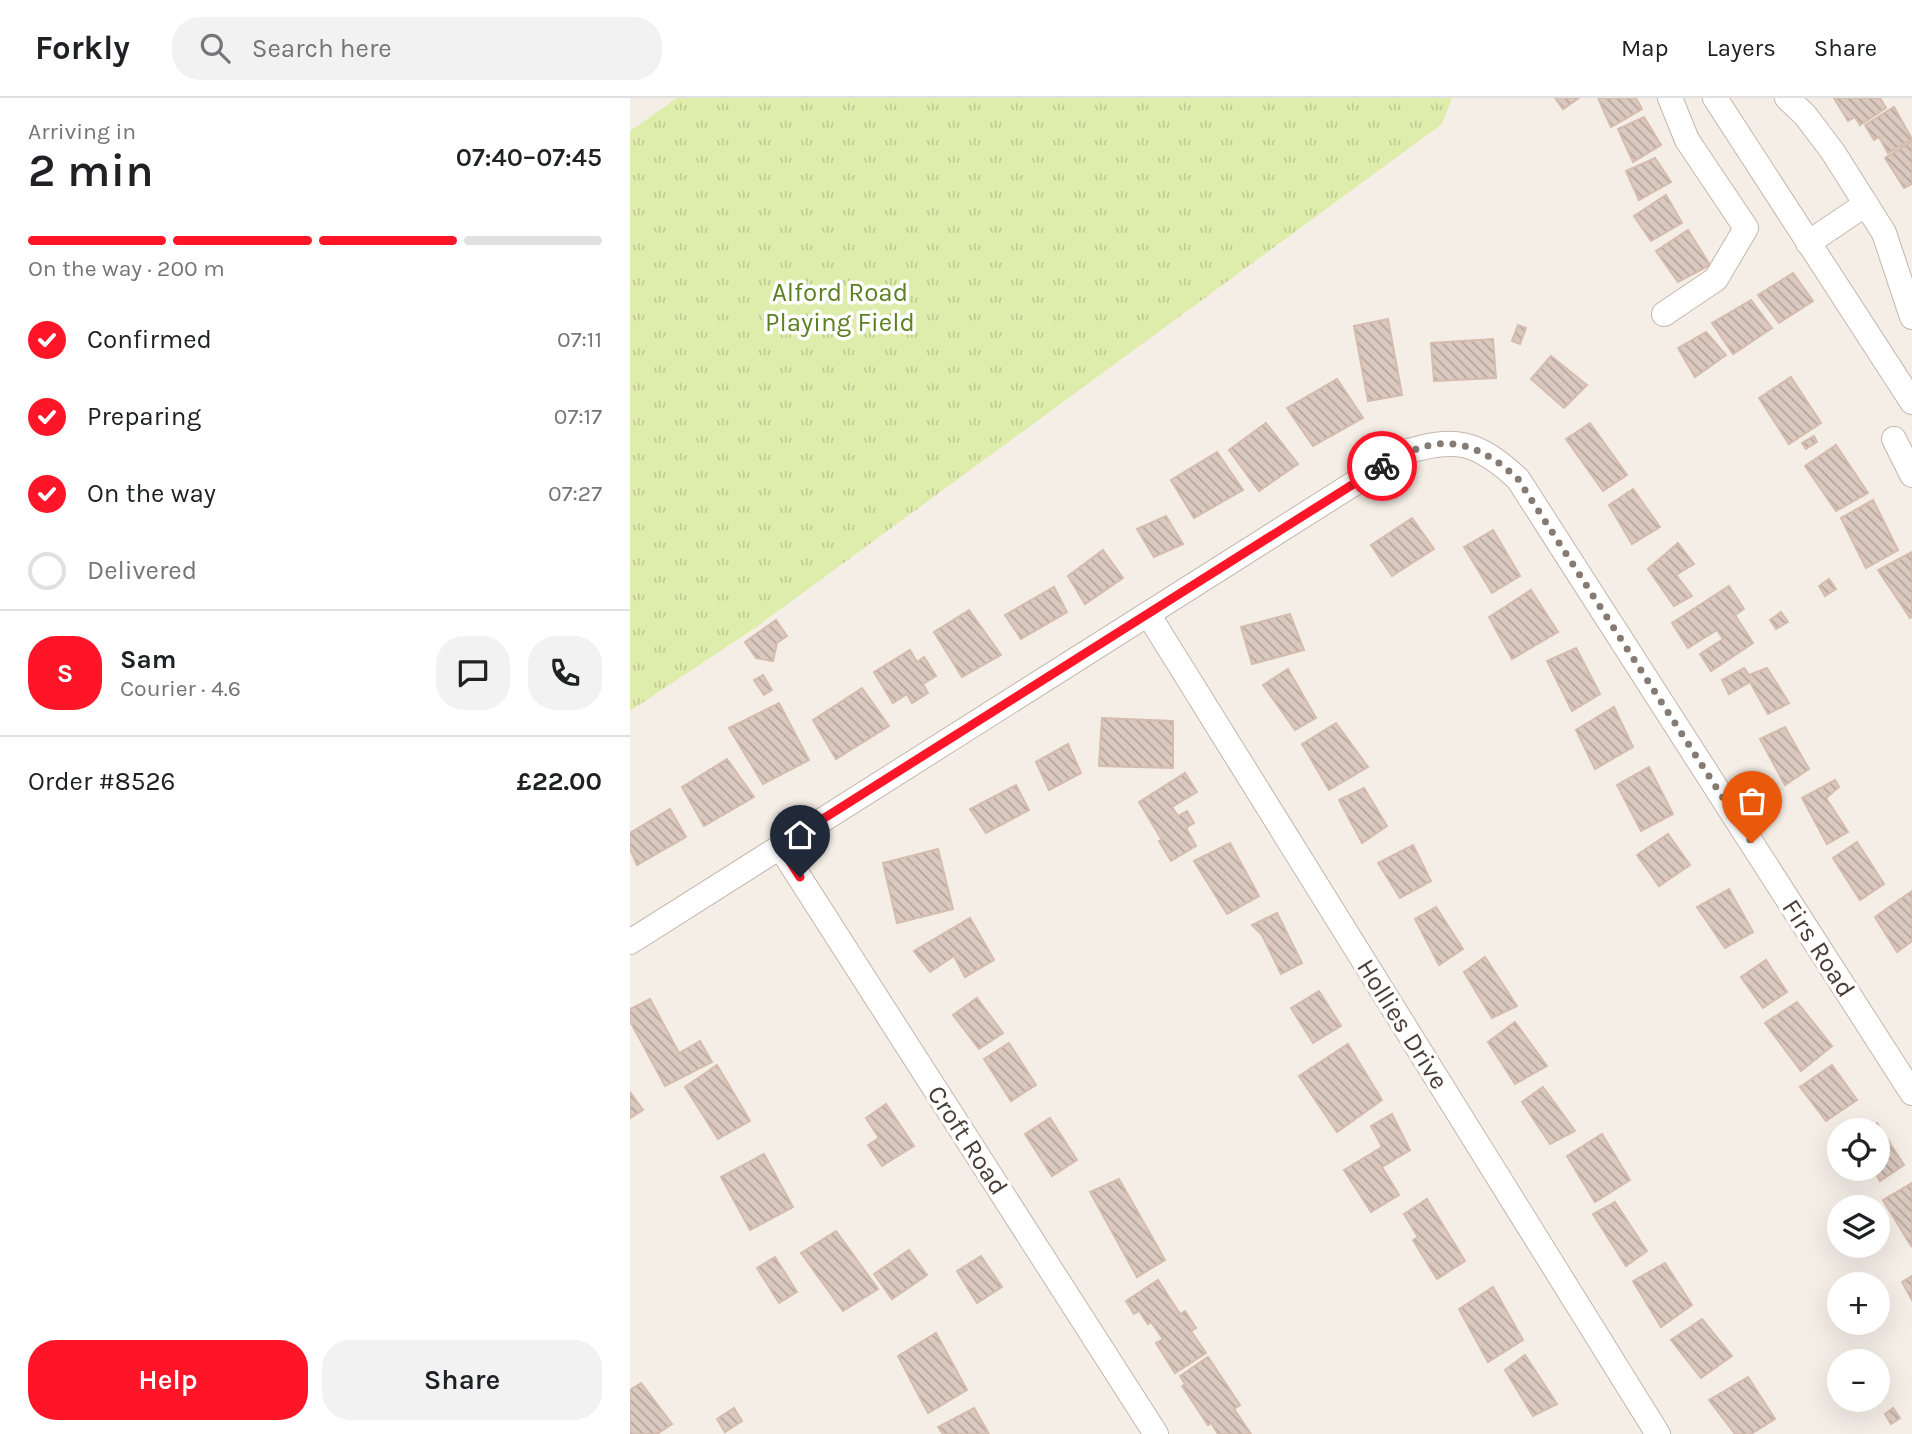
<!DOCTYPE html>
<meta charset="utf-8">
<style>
:root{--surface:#fff;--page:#f2f2f2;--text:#202124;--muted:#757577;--line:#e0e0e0;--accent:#ff1528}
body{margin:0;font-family:Karla,sans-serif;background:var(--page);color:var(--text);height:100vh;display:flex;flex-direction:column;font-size:26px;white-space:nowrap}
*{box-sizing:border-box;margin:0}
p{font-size:23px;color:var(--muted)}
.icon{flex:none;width:38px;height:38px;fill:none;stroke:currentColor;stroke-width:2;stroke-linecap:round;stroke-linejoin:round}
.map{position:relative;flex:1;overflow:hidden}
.drawer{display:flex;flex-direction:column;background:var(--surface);width:630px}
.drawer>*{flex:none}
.buttons{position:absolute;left:1197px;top:1020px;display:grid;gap:14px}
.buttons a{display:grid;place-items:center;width:63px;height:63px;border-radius:50%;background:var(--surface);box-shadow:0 7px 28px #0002;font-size:35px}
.pin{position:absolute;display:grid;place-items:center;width:60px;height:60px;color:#fff;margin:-72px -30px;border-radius:50% 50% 50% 0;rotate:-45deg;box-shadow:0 0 7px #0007}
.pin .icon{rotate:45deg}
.courier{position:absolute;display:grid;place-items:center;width:70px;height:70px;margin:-35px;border:5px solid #ff1528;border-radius:50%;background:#fff;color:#222;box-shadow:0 2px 9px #0007}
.overview em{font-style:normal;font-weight:600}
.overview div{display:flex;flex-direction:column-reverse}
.overview{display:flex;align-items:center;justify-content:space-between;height:119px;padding:0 28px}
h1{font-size:46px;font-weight:600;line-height:52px}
.bar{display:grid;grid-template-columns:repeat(4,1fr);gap:10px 7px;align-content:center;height:84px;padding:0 28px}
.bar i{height:9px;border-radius:5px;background:var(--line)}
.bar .on{background:var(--accent)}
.bar p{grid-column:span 4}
.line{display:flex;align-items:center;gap:18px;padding:0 28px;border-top:2px solid var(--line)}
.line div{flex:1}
.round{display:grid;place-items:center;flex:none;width:74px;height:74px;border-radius:28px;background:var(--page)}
ol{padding:0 28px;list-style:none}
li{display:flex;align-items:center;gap:21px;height:77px}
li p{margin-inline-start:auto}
li .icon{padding:7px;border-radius:50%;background:var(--accent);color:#fff;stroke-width:4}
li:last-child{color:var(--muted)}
li i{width:38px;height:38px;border:4px solid var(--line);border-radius:50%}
.cta{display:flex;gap:14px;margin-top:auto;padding:14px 28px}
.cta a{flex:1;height:80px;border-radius:28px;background:var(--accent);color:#fff;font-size:28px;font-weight:600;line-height:80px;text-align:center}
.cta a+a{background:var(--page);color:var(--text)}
header{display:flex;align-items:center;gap:42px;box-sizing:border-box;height:98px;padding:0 35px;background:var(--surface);border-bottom:2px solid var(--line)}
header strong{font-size:33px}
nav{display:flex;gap:38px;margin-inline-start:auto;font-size:24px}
.search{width:490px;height:63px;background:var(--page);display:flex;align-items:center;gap:18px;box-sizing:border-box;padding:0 24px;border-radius:28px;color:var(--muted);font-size:26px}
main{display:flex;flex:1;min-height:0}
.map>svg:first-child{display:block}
.park{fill:url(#park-tufts)}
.building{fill:url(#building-back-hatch);stroke:#d4bcae;stroke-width:2}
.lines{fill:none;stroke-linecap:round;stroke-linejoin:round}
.minor-casing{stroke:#c5b6ac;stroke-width:26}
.minor{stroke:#fff;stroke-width:24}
.done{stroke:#857b73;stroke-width:7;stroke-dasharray:0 12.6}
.route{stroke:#ff1528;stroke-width:9}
.labels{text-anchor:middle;stroke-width:7;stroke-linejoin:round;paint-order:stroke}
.park-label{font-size:26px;fill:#5c8122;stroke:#fff}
.street-label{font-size:26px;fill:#493d35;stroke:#fff}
</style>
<header>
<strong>Forkly</strong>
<div class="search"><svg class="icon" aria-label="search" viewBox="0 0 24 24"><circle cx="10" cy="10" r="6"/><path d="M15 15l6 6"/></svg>Search here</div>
<nav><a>Map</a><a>Layers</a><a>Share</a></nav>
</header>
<main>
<section class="drawer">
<div class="overview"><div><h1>2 min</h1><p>Arriving in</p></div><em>07:40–07:45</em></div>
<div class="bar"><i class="on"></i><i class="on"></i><i class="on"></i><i></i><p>On the way · 200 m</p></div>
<ol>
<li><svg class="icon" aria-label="check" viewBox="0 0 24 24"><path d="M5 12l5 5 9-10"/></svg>Confirmed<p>07:11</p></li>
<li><svg class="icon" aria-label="check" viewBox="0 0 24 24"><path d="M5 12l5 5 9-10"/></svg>Preparing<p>07:17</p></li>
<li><svg class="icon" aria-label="check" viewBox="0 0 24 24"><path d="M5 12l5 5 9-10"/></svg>On the way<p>07:27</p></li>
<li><i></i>Delivered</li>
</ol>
<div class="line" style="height:126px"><b class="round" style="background:var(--accent);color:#fff">S</b><div><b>Sam</b><p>Courier · 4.6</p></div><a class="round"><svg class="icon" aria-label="chat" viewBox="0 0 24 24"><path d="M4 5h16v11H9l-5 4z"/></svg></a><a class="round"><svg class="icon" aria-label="phone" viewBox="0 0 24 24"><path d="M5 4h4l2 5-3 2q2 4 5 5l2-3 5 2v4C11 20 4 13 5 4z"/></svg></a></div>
<div class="line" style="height:91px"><div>Order #8526</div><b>£22.00</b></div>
<div class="cta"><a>Help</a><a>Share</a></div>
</section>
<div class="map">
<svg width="1282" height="1336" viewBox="0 0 1282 1336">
<defs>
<pattern id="park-tufts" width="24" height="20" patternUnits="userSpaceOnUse" patternTransform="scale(1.75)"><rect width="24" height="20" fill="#dfedac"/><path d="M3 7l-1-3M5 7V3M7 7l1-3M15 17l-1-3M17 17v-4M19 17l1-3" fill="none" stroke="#c1cc95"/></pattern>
<pattern id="building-back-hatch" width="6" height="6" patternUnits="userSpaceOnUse" patternTransform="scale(1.75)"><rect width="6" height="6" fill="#dbc9bf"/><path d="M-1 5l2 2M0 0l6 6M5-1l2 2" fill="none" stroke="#b4a49c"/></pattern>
</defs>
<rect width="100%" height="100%" fill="#f5eee7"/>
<path class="park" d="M47 0H822L812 26 125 530 0 613V33Z"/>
<g class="building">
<path d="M925 0H949L933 11Z"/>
<path d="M968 0H1006L1012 11 981 29Z"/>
<path d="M1204 0H1250L1256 10 1230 27 1225 19 1218 23Z"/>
<path d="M1264 9 1282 41 1258 55 1249 39 1244 42 1235 27Z"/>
<path d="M1014 19 1031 47 1003 64 988 31Z"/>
<path d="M1282 43V86L1274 90 1255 60Z"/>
<path d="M1025 60 1041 84 1009 102 996 73Z"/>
<path d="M1036 97 1052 125 1021 143 1004 118Z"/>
<path d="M1058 132 1080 167 1048 184 1026 153Z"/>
<path d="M1163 175 1183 203 1149 225 1128 197Z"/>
<path d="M1121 202 1142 230 1103 256 1082 225Z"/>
<path d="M758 221 772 297 738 303 724 228Z"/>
<path d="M888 227 896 230 890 246 882 243Z"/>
<path d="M1076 234 1096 257 1065 279 1048 250Z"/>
<path d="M863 241 866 280 804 283 801 245Z"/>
<path d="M921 258 957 287 934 310 901 281Z"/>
<path d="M1161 279 1191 325 1159 346 1129 300Z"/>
<path d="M707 281 733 320 683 348 657 310Z"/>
<path d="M636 325 668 366 629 393 599 352Z"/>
<path d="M960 325 997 377 973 393 936 341Z"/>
<path d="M1184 338 1187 344 1176 351 1172 345Z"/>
<path d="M1206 347 1238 395 1206 413 1175 368Z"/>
<path d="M587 354 613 392 564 420 541 382Z"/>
<path d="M1003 391 1030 429 1002 446 979 407Z"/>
<path d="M1243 402 1268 452 1236 470 1211 420Z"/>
<path d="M536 418 553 446 524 459 507 431Z"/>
<path d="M782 420 804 451 762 478 741 447Z"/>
<path d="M863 432 890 478 862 495 834 449Z"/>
<path d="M1048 445 1064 466 1046 477 1062 498 1044 508 1018 471Z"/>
<path d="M473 452 493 480 455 506 438 478Z"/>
<path d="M1282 454V519L1280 520 1248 472Z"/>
<path d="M1199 481 1206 491 1195 498 1189 488Z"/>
<path d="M1099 488 1114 511 1105 517 1123 545 1081 573 1070 556 1093 541 1087 532 1058 550 1042 525Z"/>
<path d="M424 489 437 514 391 541 375 517Z"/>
<path d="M901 492 928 534 882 561 859 519Z"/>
<path d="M339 512 371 557 332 579 304 534Z"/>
<path d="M1151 514 1158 524 1146 531 1140 522Z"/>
<path d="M660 516 674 552 622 566 611 529Z"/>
<path d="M146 522 157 538 147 545 143 563 126 560 115 544Z"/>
<path d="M946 550 970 596 942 613 917 563Z"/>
<path d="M280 552 287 564 294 559 306 578 293 586 298 595 282 605 277 596 263 605 244 574Z"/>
<path d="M1114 570 1119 577 1137 570 1159 605 1138 616 1120 584 1099 596 1092 582Z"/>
<path d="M658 571 686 620 665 632 633 587Z"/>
<path d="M133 577 142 592 134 597 124 582Z"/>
<path d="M232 590 259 628 206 661 183 622Z"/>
<path d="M149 605 179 662 133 686 99 630Z"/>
<path d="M984 609 1003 649 965 671 946 632Z"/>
<path d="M472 620 543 623V670L469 668Z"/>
<path d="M706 625 738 669 699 692 672 646Z"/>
<path d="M1155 629 1179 671 1155 687 1130 641Z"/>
<path d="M438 646 451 675 419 692 406 664Z"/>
<path d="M97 661 124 699 74 728 52 689Z"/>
<path d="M1019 669 1043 716 1011 733 987 687Z"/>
<path d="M555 675 567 694 542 709 548 718 557 713 564 725 556 730 566 748 541 763 529 743 532 742 509 704Z"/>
<path d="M1205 682 1209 689 1196 700 1218 734 1197 746 1172 700Z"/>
<path d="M386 687 399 712 356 735 340 711Z"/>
<path d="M734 690 757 728 732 745 709 702Z"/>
<path d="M40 711 56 739 7 767 0 751V735Z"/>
<path d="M1038 736 1060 767 1029 788 1007 757Z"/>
<path d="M1227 744 1254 786 1230 802 1203 760Z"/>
<path d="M600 745 629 798 597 816 564 763Z"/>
<path d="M783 747 801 783 770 800 748 765Z"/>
<path d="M308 751 323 811 267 825 253 765Z"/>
<path d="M1099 791 1123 834 1095 850 1067 809Z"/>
<path d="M1282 793V843L1267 854 1245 819Z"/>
<path d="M806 809 833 851 809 867 785 821Z"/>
<path d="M647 815 672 865 651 876 632 837 622 827Z"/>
<path d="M340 820 364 862 335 879 324 858 300 874 284 853Z"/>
<path d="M855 859 887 908 862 920 834 874Z"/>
<path d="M1136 862 1157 894 1133 910 1111 879Z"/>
<path d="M689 893 711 928 683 945 661 910Z"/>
<path d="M347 900 373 935 349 951 323 917Z"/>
<path d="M20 901 49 955 70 943 82 964 35 988 0 923V911Z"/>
<path d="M1167 904 1202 948 1171 973 1135 925Z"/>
<path d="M885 924 917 968 885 986 858 944Z"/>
<path d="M379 945 406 987 381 1003 354 961Z"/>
<path d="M718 946 752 1002 707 1034 669 978Z"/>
<path d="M87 967 120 1023 88 1041 55 989Z"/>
<path d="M1202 967 1227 1002 1196 1023 1170 989Z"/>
<path d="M913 989 945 1033 920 1046 892 1004Z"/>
<path d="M0 994 13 1012 0 1020Z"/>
<path d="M256 1006 284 1048 252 1068 238 1047 249 1040 236 1020Z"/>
<path d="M762 1016 780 1052 752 1069 769 1097 741 1114 714 1072 752 1049 741 1028Z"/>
<path d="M420 1020 447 1062 422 1078 395 1036Z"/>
<path d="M1247 1025 1274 1067 1250 1083 1243 1071H1248V1032H1234Z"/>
<path d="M972 1036 1000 1082 965 1104 937 1058Z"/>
<path d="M134 1056 163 1109 120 1132 91 1079Z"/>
<path d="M489 1081 535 1162 507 1179 460 1094Z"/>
<path d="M1282 1085V1147L1281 1148 1253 1102Z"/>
<path d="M797 1101 835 1163 807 1181 783 1142 788 1139 774 1116Z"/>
<path d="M985 1104 1017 1153 996 1168 963 1116Z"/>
<path d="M206 1133 248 1191 213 1213 171 1155Z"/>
<path d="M279 1152 297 1177 262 1201 244 1176Z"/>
<path d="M351 1158 372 1189 347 1205 327 1173Z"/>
<path d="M145 1159 167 1194 149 1205 127 1170Z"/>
<path d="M1035 1165 1062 1207 1031 1229 1003 1183Z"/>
<path d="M1282 1178V1202L1272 1184Z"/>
<path d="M528 1182 550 1216 555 1213 566 1230 561 1233 576 1255 545 1275 526 1245 533 1241 521 1224 518 1226 509 1213 504 1216 496 1203Z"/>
<path d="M863 1189 893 1242 858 1264 829 1211Z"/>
<path d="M1072 1221 1102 1258 1071 1280 1041 1242Z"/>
<path d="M306 1235 337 1292 298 1315 268 1258Z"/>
<path d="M895 1257 927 1306 903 1318 875 1272Z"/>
<path d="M578 1259 610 1307 604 1311 621 1336H588L581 1325 578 1327 552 1288 555 1286 550 1278Z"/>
<path d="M1118 1279 1145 1321 1121 1336H1105L1079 1302Z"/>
<path d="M11 1285 42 1326 27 1336H0V1292Z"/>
<path d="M104 1310 112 1323 95 1334 87 1321Z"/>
<path d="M344 1310 359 1336H313L308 1329Z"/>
<path d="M1263 1310 1270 1320 1261 1326 1255 1316Z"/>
</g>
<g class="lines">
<g class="minor-casing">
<g id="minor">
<path d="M1085 0 1282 304"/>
<path d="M1157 0 1175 17 1203 54 1254 135 1282 219"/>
<path d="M1178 145 1236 106"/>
<path d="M1034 216 1086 181 1116 130 1057 42 1040 0"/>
<path d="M1264 341 1282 377"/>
<path d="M518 516 1028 1336"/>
<path d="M150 749 526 1336"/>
<path d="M0 844 772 355C825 338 847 343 888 381L1282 995"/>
</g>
</g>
<use href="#minor" class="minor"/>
</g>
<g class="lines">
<path class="done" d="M752 368C805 335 842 338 888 381L1122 745"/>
<path class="route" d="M170 779 150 748 752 368"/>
</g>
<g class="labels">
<g class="park-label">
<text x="210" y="203">Alford Road<tspan x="210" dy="30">Playing Field</tspan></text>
</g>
<g class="street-label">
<text transform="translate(1189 850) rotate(57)" y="9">Firs Road</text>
<text transform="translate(773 926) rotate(58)" y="9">Hollies Drive</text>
<text transform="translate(338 1042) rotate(57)" y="9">Croft Road</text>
</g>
</g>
</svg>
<div class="buttons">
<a><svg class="icon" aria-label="locate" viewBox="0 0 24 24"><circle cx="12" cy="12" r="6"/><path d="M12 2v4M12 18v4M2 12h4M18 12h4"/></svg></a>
<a><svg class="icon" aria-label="layers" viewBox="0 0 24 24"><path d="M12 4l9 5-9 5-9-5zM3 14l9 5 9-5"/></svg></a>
<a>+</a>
<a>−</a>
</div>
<div class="pin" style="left:1122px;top:745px;background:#ea580c"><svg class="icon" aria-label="bag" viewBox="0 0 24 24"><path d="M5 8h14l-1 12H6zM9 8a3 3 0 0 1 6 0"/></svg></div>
<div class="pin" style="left:170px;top:779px;background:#1f2937"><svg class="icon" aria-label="home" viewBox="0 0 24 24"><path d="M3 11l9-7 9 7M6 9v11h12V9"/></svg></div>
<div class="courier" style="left:752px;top:368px"><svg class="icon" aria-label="bike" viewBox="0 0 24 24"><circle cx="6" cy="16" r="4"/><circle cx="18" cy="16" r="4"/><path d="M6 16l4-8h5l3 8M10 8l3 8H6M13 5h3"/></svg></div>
</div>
</main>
